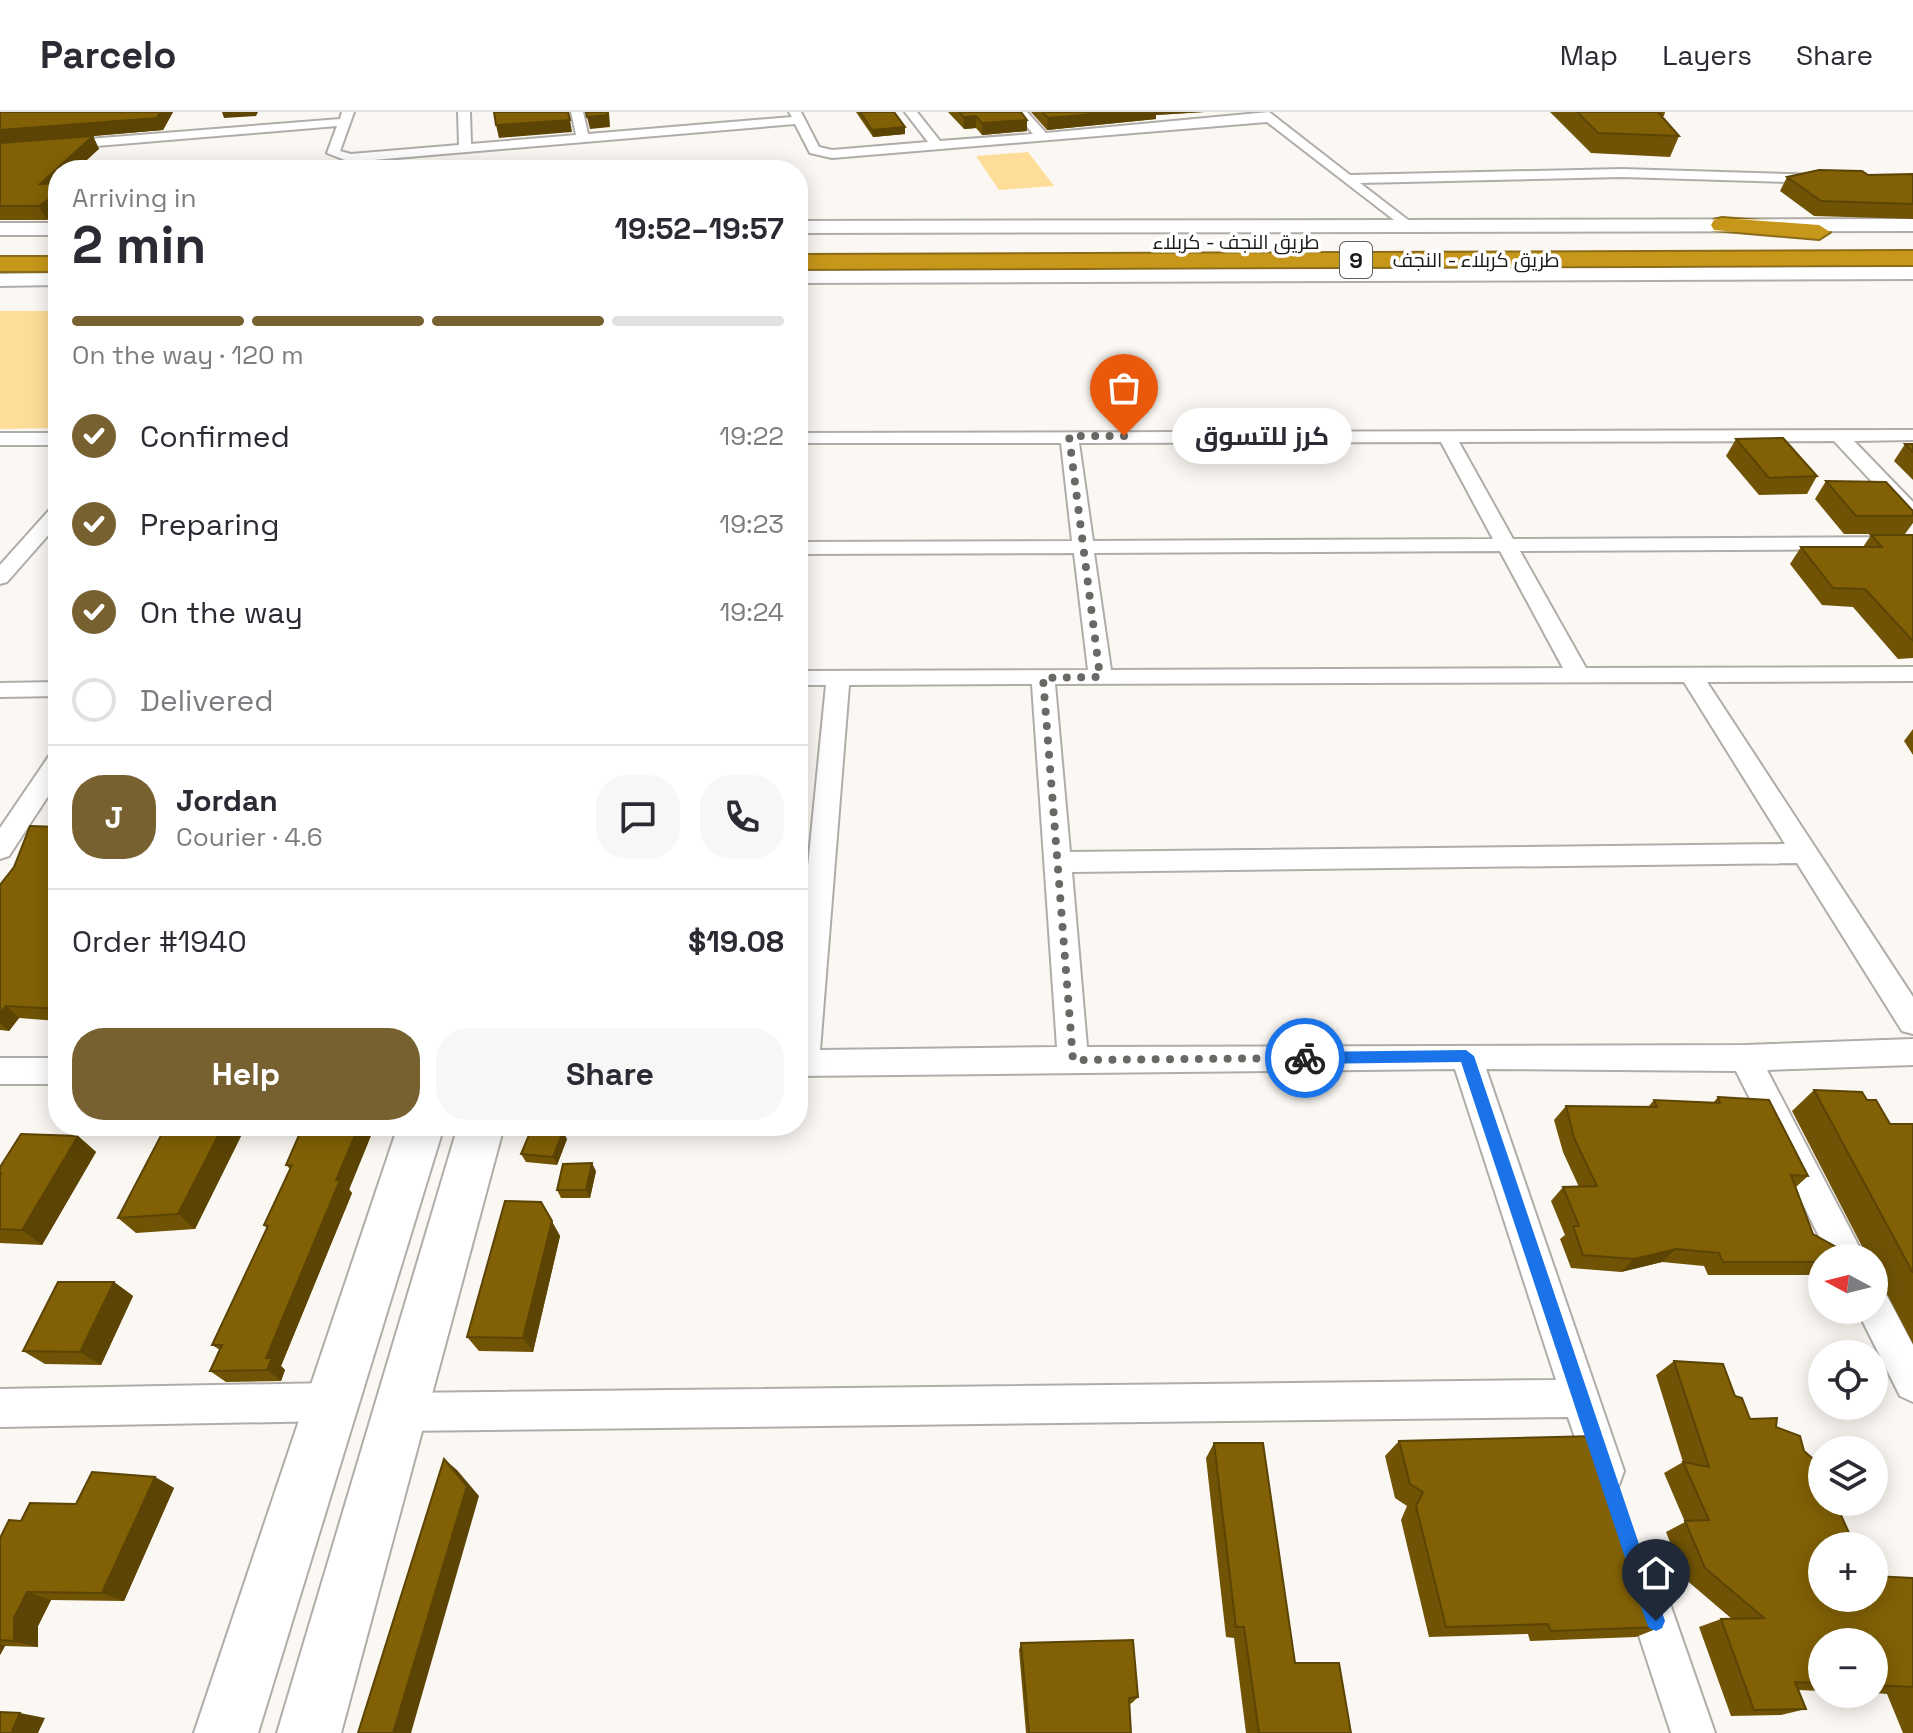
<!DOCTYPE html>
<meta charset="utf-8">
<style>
:root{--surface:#fff;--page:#f7f7f7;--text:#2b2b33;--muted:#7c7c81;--line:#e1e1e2;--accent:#776131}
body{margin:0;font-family:"Space Grotesk",Cairo,sans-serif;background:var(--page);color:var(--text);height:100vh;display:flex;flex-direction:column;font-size:30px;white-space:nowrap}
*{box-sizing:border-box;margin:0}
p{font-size:26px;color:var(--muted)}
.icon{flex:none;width:44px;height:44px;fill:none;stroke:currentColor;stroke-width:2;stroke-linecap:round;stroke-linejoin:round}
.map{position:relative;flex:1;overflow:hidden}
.drawer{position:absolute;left:48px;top:48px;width:760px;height:976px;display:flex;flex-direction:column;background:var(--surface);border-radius:32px;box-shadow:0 4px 20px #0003}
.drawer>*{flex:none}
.needle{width:52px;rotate:277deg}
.controls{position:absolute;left:1808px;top:1132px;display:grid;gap:16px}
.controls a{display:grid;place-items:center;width:80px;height:80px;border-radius:50%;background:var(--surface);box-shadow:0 4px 20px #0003;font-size:40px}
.pin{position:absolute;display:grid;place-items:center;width:68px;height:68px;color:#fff;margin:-82px -34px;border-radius:50% 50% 50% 0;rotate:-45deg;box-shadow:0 0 8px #0007}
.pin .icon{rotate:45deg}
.courier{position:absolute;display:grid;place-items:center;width:80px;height:80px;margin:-40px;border:6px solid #1a73e8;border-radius:50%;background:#fff;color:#222;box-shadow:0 2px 10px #0007}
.bubble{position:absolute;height:56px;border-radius:28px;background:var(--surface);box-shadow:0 4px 20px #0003;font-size:26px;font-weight:700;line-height:56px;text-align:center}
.overview em{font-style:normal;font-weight:700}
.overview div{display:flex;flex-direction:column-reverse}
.overview{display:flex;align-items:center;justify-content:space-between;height:136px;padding:0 24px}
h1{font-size:52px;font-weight:700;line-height:60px}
.bar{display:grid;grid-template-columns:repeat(4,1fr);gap:12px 8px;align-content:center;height:96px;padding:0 24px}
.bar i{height:10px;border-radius:6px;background:var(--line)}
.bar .current{background:var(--accent)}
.bar p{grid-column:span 4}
.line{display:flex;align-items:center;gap:20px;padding:0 24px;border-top:2px solid var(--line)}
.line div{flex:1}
.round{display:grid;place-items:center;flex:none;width:84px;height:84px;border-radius:32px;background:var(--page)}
ol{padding:0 24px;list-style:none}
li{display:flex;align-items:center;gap:24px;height:88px}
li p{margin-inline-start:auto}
li .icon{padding:8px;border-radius:50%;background:var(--accent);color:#fff;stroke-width:4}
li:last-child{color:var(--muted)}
li i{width:44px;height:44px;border:4px solid var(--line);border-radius:50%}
.action{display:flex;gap:16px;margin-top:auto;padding:16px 24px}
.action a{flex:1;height:92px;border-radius:32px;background:var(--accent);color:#fff;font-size:32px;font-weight:700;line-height:92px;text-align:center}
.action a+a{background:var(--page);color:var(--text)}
header{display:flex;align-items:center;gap:48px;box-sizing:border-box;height:112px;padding:0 40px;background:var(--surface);border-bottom:2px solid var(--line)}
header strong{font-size:38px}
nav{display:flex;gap:44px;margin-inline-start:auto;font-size:28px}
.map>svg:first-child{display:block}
.green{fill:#fedd98}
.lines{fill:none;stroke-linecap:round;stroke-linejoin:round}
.street-casing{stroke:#b0ada9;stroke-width:4}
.secondary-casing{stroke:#b0ada9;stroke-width:4}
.highway-casing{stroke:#8b6b19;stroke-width:4}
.street{fill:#fff;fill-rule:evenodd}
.secondary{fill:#fff;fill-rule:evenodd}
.highway{fill:#c79719;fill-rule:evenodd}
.wall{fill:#705305}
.shaded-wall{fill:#5b4404}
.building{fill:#826106;stroke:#5b4404;stroke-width:2}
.route{fill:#1a73e8}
.done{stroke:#696865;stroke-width:8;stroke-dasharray:0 14.4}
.labels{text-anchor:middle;stroke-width:7;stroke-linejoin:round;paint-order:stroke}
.far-street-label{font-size:20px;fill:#1b1a18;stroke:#fff}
.shield{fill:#fff;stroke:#5f5f5d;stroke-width:2}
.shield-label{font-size:22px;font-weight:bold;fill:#1b1a18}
</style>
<header>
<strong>Parcelo</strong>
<nav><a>Map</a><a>Layers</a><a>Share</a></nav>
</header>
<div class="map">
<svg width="1913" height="1621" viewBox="0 0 1913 1621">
<rect width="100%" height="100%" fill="#fbf8f3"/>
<g class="green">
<path d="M1028 40 1054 74 999 78 976 44Z"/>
<path d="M0 199H58V316L0 317Z"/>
</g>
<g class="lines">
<g class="street-casing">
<g id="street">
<path d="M342 0H354L340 39 351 42 459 33 458 0H470L471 32 576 23 571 0H583L588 22 792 5 789 0H801L819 35 832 38 928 30 905 0H917L940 29 1033 22 1015 0H1027L1046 21 1269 0 1350 63 1622 57 1824 63 1831 67 1824 71 1622 65 1360 71 1412 111 1414 114 1407 118 1267 10 832 46 810 41 795 12 350 50 327 41 337 14 0 42V34L340 7Z"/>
<path d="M1913 318V328L1854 329 1913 390V408L1906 406 1834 329 1459 330 1513 427 1913 425V437L1520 439 1586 556 1913 555V569L1707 570 1913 885V922L1902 919 1797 751 1072 760 1087 935 1745 933 1913 927V953L1767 958 1865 1146H1830L1736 959 1486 957 1624 1359 1619 1373 1605 1378 1591 1373 1568 1305 400 1319 387 1313 381 1300 387 1287 400 1281 1556 1268 1455 957 798 964V855L826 573H798V559L1088 558 1074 441 798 442V430L1072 429 1061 331H798V321ZM1441 330 1493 427 1093 429 1079 331ZM1500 439 1563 556 1111 558 1094 441ZM1684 570 1785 732 1070 740 1055 572ZM1032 572 1057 935 820 938 849 573Z"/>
<rect x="0" y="321" width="58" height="12"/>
<path d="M58 394V412L7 470 0 472V453L51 396Z"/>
<path d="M58 570V584L0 585V571Z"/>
<path d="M58 642V669L9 744 0 747V716L49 644Z"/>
<rect x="0" y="946" width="58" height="26"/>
<path d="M1874 1179 1887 1184 1913 1233V1290L1900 1284 1857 1198H1874Z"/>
<path d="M332 1271 345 1277 351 1290 345 1303 332 1309 0 1315V1277Z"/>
<path d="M1646 1460 1661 1466 1715 1621H1671L1625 1481 1631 1466Z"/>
</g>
</g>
<g class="secondary-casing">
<g id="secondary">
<path d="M1913 107V119L798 121V109Z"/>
<rect x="0" y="111" width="58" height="12"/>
<path d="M1913 155V167L798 171V159Z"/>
<path d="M58 161V173L0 174V162Z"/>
<path d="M398 1014H444L258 1621H194Z"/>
<path d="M458 1014H504L341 1621H277Z"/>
</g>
</g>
<g class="highway-casing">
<g id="highway">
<path d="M1722 106 1819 113 1830 120 1819 127 1714 118 1711 113 1714 108Z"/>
<path d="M1913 139V153L798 157V143Z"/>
<rect x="0" y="145" width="58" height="14"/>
</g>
</g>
<use href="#street" class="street"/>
<use href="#secondary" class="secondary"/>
<use href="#highway" class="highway"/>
</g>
<g class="wall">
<path d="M0 0H173L163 18 93 24 99 37 58 58 47 108H0Z"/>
<path d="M856 0H894L905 22 873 25Z"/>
<path d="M948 0H1021L1027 19 982 23 976 16 964 17Z"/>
<path d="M1031 0H1204L1156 3V7L1047 18Z"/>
<path d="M1550 0H1665L1664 4H1661L1679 24 1670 45 1591 41Z"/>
<path d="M1913 62V107L1814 104 1780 79 1787 65Z"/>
<path d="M1736 327 1817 364 1807 382 1759 383 1726 344Z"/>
<path d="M1905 332H1913V368L1894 349Z"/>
<path d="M1826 369 1913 399V411L1905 422H1844L1815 387Z"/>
<path d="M1871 423H1913V546L1898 547 1853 495 1822 493 1790 452 1801 435H1863Z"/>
<path d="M1913 617V643L1904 629Z"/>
<path d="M58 715V909L19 906 9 919 0 918V773Z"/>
<path d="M1814 978 1867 988 1890 1012H1913V1232L1874 1157V1146H1868L1792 999Z"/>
<path d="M1718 985 1808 1064 1796 1075 1822 1146V1163H1708L1704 1154 1662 1150 1621 1160 1571 1156 1560 1127 1565 1123 1551 1089 1563 1075H1579L1563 1040 1554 1008 1566 994 1648 995 1654 988 1713 991Z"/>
<path d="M166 1014H246L195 1117 136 1121 118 1106Z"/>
<path d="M303 1014 352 1081 281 1254 285 1258 281 1269 226 1270 210 1259 220 1238 212 1233 267 1116 264 1113 290 1057 286 1053Z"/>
<path d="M78 1024 96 1040 42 1133 0 1131V1055Z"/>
<path d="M567 1027 557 1053 526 1050 521 1042Z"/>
<path d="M596 1059 590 1086H561L557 1078Z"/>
<path d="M541 1090 560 1124 533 1240 479 1239 467 1225Z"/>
<path d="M114 1170 133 1184 101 1253 45 1252 23 1239Z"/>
<path d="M1674 1249 1735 1284 1750 1307 1776 1315 1822 1486 1913 1466V1621H1903L1887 1582 1874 1581V1530H1822V1579L1798 1578 1806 1597 1781 1603 1731 1604 1699 1515 1721 1507H1732L1684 1466 1666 1420 1685 1410 1664 1361 1683 1350 1656 1263Z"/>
<path d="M1399 1329 1661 1515 1636 1525 1530 1529 1528 1522 1429 1525 1401 1408 1407 1394 1395 1386 1385 1344Z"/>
<path d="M1214 1331 1295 1551 1351 1621H1246L1234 1526 1226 1525 1206 1346Z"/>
<path d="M155 1365 174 1376 124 1489 51 1488 38 1514V1535L5 1534 0 1543V1426L21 1409 76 1392Z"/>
<path d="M1021 1531 1138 1585 1132 1591 1129 1592 1131 1621H1026L1019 1538Z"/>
</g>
<g class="shaded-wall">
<path d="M160 0H173L163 18 0 32V18Z"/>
<path d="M222 0H258L256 4 224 6Z"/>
<path d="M609 0 610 15 590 17 587 5Z"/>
<path d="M1116 0H1204L1156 3V7L1047 18 1048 6Z"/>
<path d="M976 4V16L964 17V5Z"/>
<path d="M570 8 572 20 499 26 496 13Z"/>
<path d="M1027 8V19L982 23V11Z"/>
<path d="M905 15V22L873 25 872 18Z"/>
<path d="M93 24 99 37 76 58H58V75L40 72Z"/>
<path d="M58 81V100L47 108 39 94Z"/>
<path d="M6 894 19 906 9 919 0 911V901Z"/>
<path d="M223 1014H246L195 1117 178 1102Z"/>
<path d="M359 1014H375L349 1078 352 1081 281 1254 285 1258 281 1269 267 1258 266 1246 336 1068Z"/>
<path d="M563 1019 567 1027 557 1053 553 1045Z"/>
<path d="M78 1024 96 1040 42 1133 22 1118Z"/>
<path d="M592 1051 596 1059 590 1086 586 1078Z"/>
<path d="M541 1090 560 1124 533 1240 523 1226Z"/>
<path d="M1676 1137 1662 1150 1621 1160 1634 1147Z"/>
<path d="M114 1170 133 1184 101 1253 80 1240Z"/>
<path d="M444 1347 457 1358 479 1384 411 1621H393Z"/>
<path d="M155 1365 174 1376 124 1489 102 1481Z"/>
<path d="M27 1480 51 1488 38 1514V1535L14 1529V1506Z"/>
<path d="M0 1532 5 1534 0 1543Z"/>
<path d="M20 1601 45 1606 38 1621H11Z"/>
</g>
<g class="building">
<path d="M0 0H160L157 6 0 18Z"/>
<path d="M494 0H568L570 8 496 13Z"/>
<path d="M586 0H607V3L587 5Z"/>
<path d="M860 0H894L905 15 872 18Z"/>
<path d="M959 0H1021L1027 8 982 11 976 4 964 5Z"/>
<path d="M1042 0H1116L1048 6Z"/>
<path d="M1577 0H1658L1679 24 1598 21Z"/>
<path d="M93 24 40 72 58 71V81L39 94H0V31Z"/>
<path d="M1819 58 1862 59 1868 63 1913 62V92L1821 89 1787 65Z"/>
<path d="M1783 326 1817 364 1769 366 1736 327Z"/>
<path d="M1905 332H1913V340Z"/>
<path d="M1826 369 1886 370 1913 399V404H1856Z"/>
<path d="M1871 423H1913V529L1865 477 1833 476 1801 435H1882Z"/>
<path d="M30 714 58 715V897L6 894 0 901V773L14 755Z"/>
<path d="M1814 978 1862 980 1867 988H1876L1890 1012H1913V1161Z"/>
<path d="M1718 985 1769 988 1808 1064 1791 1063 1813 1122 1856 1146H1822V1150H1723L1719 1141 1676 1137 1634 1147 1583 1143 1573 1114H1579L1563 1075 1597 1074 1574 1026 1566 994 1657 995 1654 988 1720 991Z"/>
<path d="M166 1014H223L178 1102 118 1106Z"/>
<path d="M303 1014H359L336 1068H340L266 1246H272L267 1258 210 1259 222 1233H212L268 1114 264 1113 292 1053H286Z"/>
<path d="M532 1016 563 1019 553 1045 521 1042Z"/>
<path d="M21 1022 78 1024 22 1118 0 1117V1064L1 1061H0V1055Z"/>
<path d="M592 1051 586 1078H557L563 1052Z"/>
<path d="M505 1089 541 1090 552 1109 523 1226 467 1225Z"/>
<path d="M58 1170H114L80 1240 23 1239Z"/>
<path d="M1674 1249 1723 1252 1735 1284 1742 1286 1750 1307 1777 1306 1776 1315 1800 1324 1804 1339 1819 1352 1822 1360V1390H1835L1855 1434H1822V1486H1874V1464L1913 1466V1575L1874 1573V1530H1822V1571L1795 1570 1806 1597 1754 1598 1721 1507 1764 1506 1705 1456 1685 1409 1709 1408 1683 1350 1709 1355Z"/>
<path d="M1596 1324 1661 1515 1551 1519 1548 1512 1446 1515 1416 1394 1423 1380 1410 1372 1399 1329Z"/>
<path d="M1214 1331H1263L1295 1551H1339L1351 1621H1259L1244 1515H1236Z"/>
<path d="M444 1347 467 1374 393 1621H358Z"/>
<path d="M92 1360 155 1365 102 1481 27 1480 14 1506V1529L0 1528V1426L9 1408 21 1409 30 1391 76 1392Z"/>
<path d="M1133 1528 1138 1585 1129 1586 1131 1621H1029L1021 1531Z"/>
<path d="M0 1600 20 1601 11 1621H0Z"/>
</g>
<path class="route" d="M1466 938 1474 944 1665 1509 1662 1516 1656 1519 1649 1516 1646 1509 1461 950 1305 952 1298 946 1305 940Z"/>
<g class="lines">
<path class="done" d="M1124 324H1069L1100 565 1043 566 1073 948 1305 946"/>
</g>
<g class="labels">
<g class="far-street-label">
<text x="1236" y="137">طريق النجف - کربلاء</text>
<text x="1476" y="155">طريق کربلاء - النجف</text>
</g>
<rect class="shield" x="1340" y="130" width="32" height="36" rx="6"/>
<g class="shield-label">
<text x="1356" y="156">9</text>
</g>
</g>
</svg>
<div class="controls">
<a><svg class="needle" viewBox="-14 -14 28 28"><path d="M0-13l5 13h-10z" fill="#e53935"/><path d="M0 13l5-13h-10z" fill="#7c7c81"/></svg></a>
<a><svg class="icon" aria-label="locate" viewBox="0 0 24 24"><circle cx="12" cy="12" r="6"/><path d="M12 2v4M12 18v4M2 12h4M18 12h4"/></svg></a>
<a><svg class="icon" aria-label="layers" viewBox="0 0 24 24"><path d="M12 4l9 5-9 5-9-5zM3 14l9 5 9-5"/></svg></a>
<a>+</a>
<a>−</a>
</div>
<div class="pin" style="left:1124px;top:324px;background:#ea580c"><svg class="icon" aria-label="bag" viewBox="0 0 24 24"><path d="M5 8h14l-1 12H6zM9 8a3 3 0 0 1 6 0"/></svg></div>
<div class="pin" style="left:1656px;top:1509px;background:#1f2937"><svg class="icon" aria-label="home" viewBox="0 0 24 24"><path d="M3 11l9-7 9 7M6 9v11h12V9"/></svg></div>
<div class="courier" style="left:1305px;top:946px"><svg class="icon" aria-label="bike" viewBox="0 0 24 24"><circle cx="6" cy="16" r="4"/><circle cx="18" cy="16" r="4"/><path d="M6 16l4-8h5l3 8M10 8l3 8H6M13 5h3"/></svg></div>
<div class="bubble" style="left:1172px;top:296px;width:180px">كرز للتسوق</div>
<section class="drawer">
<div class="overview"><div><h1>2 min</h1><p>Arriving in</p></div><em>19:52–19:57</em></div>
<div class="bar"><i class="current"></i><i class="current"></i><i class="current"></i><i></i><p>On the way · 120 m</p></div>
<ol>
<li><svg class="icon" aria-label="check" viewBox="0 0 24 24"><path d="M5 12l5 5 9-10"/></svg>Confirmed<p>19:22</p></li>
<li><svg class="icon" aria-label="check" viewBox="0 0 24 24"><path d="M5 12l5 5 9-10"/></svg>Preparing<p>19:23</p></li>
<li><svg class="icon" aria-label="check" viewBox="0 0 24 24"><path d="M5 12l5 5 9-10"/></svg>On the way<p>19:24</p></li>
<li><i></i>Delivered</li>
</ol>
<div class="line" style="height:144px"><b class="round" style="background:var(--accent);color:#fff">J</b><div><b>Jordan</b><p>Courier · 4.6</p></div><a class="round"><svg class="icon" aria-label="chat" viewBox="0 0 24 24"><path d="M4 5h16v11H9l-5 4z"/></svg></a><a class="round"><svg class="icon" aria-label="phone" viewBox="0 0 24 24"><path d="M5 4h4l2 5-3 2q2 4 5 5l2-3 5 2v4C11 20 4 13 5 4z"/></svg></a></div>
<div class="line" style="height:104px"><div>Order #1940</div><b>$19.08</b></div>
<div class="action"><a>Help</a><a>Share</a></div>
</section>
</div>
